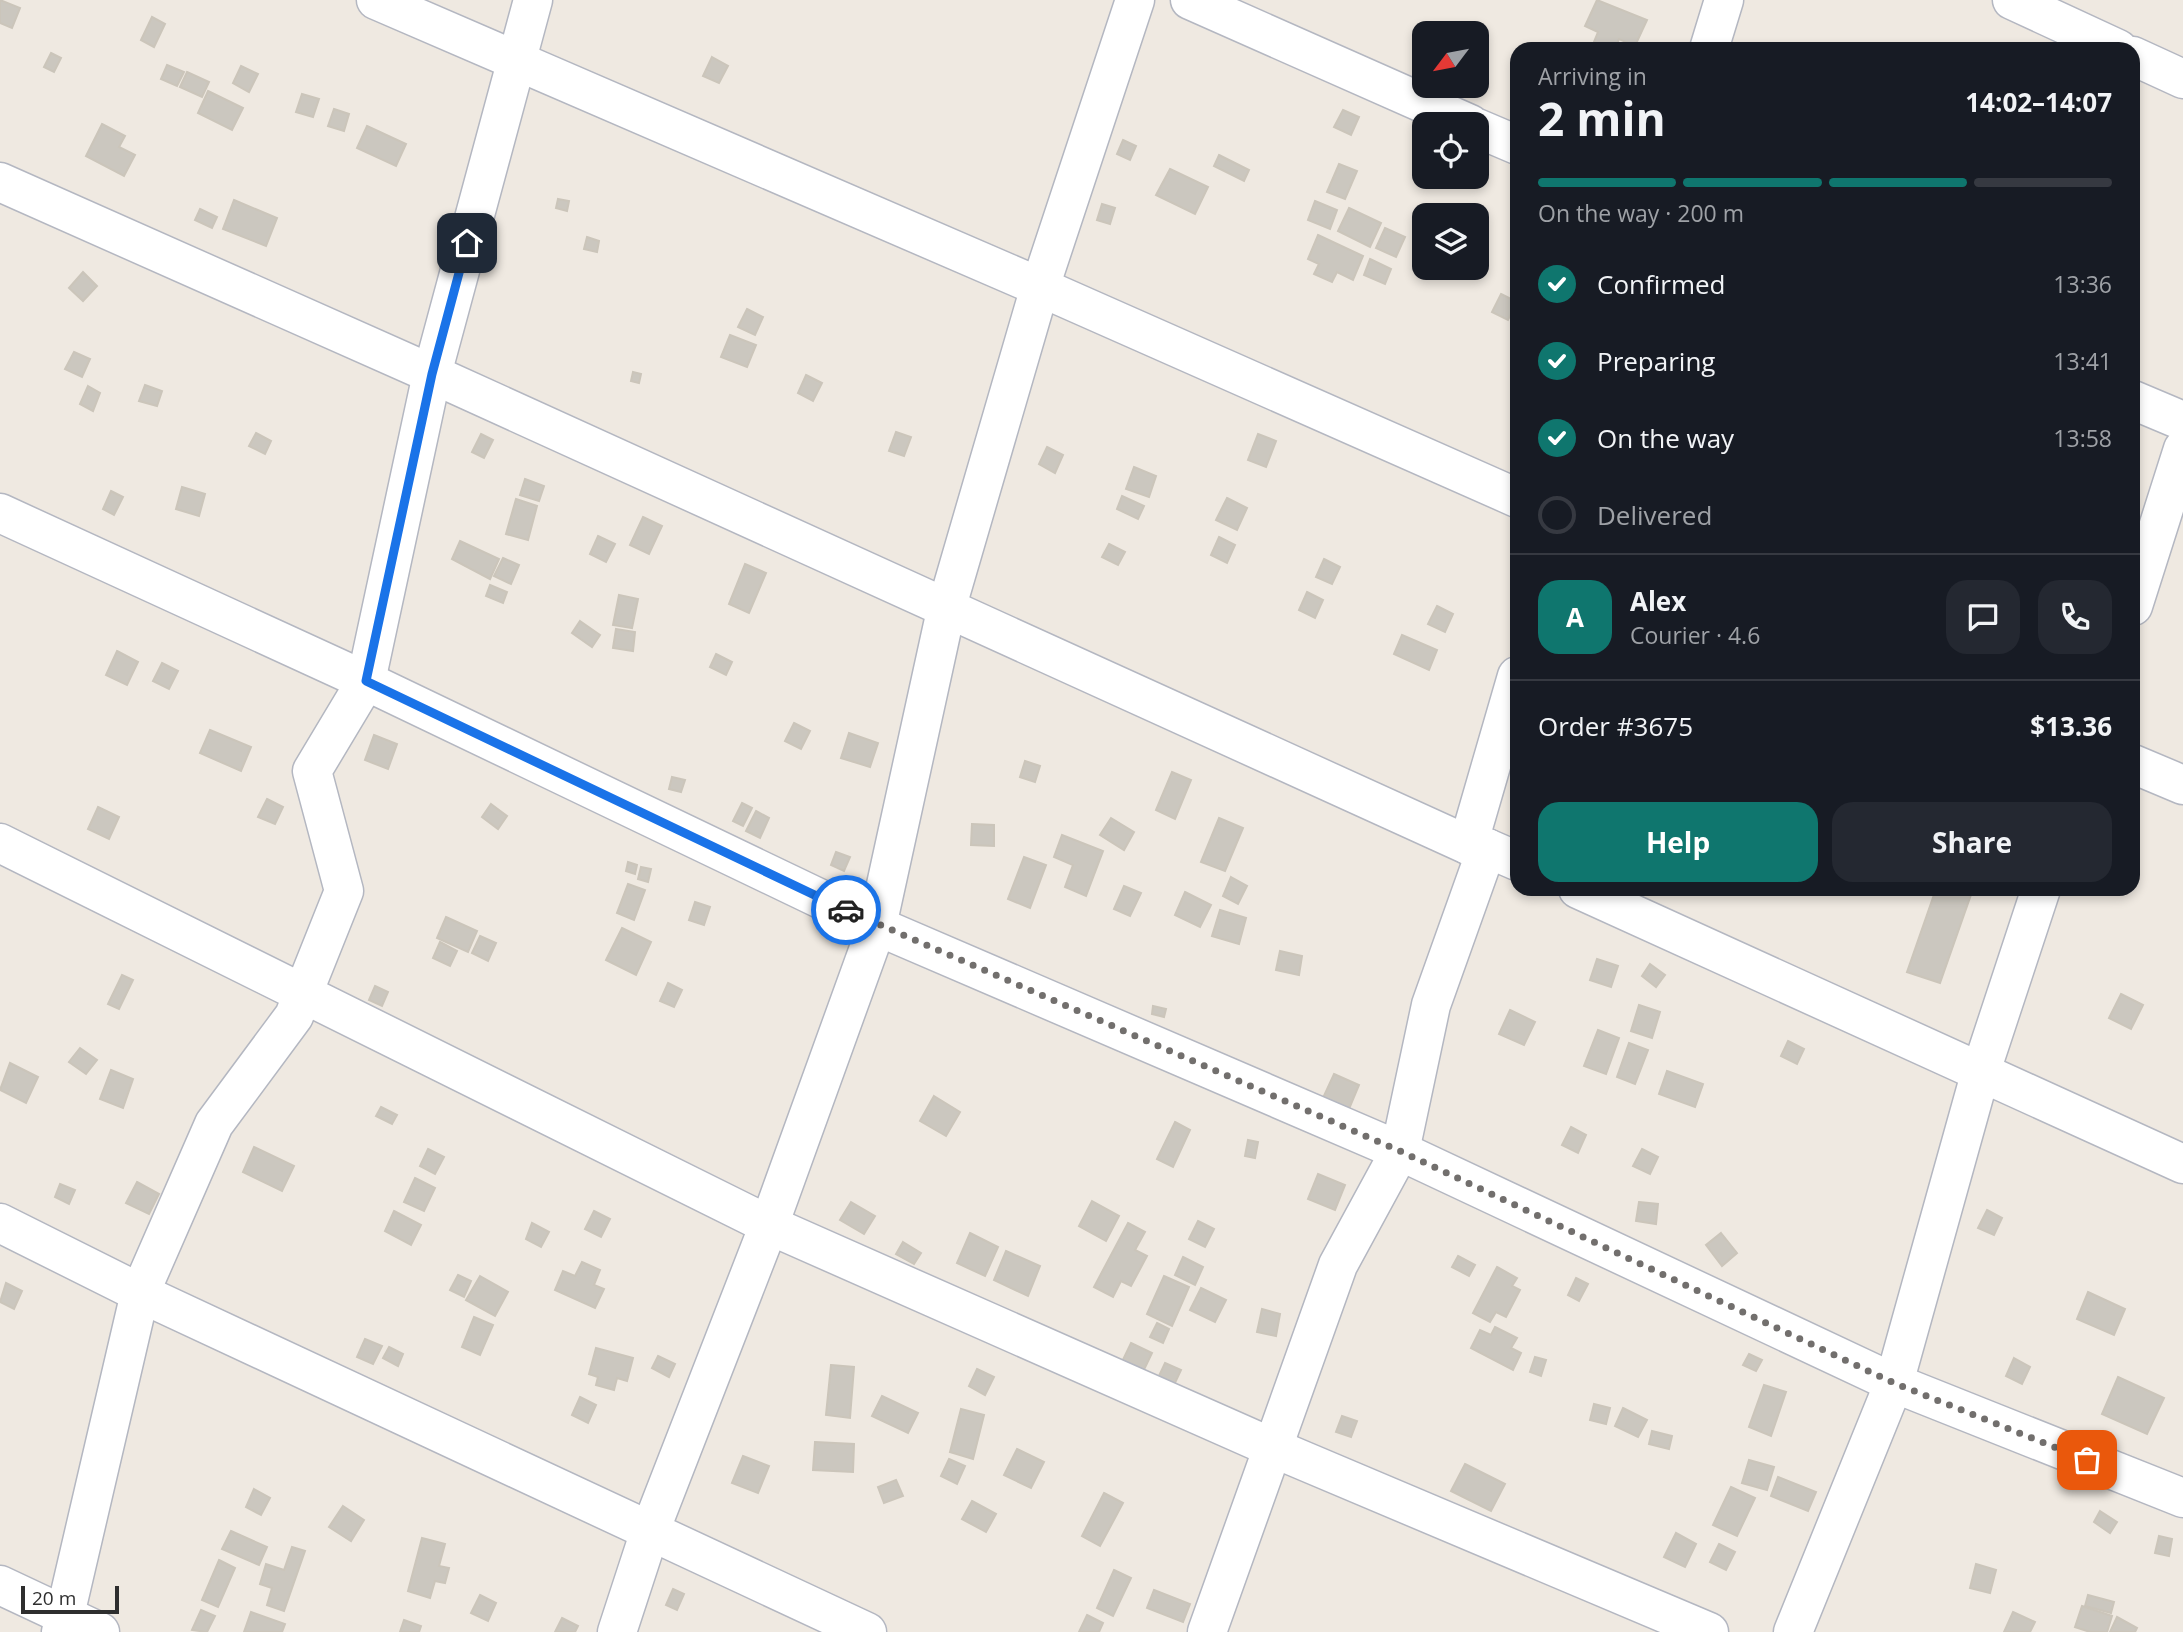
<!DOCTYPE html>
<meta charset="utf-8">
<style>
:root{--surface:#171b24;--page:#242831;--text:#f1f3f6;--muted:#9ea1a6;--line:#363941;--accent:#0f766e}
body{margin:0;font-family:"Open Sans",sans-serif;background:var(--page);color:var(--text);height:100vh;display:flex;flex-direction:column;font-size:26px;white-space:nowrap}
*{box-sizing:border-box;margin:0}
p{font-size:23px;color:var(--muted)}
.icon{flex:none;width:38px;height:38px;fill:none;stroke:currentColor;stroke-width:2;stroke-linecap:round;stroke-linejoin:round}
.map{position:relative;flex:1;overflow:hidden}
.sheet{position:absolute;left:1510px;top:42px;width:630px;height:854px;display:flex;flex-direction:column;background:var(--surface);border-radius:21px;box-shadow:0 4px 10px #0003}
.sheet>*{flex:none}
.needle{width:46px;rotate:238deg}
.controls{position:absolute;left:1412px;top:21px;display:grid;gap:14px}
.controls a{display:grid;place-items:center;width:77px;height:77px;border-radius:14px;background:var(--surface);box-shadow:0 4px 10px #0003;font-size:35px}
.scale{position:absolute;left:21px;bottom:18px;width:98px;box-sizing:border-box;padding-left:7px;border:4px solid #2e2e2e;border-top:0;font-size:19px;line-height:24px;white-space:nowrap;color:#2e2e2e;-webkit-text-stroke:5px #fff;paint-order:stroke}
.pin{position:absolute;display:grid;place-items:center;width:60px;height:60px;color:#fff;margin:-30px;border-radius:14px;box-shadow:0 4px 10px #0006}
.courier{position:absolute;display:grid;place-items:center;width:70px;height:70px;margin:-35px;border:5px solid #1a73e8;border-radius:50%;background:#fff;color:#222;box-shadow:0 2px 9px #0007}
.summary em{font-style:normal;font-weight:700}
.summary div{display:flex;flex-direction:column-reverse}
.summary{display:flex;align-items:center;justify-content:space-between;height:119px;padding:0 28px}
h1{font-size:46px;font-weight:700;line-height:52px}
.bar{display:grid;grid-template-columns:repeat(4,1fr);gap:10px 7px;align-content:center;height:84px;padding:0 28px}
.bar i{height:9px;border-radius:5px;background:var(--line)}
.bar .on{background:var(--accent)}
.bar p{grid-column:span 4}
.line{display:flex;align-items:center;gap:18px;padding:0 28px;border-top:2px solid var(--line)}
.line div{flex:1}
.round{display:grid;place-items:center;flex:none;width:74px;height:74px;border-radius:21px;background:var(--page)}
ol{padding:0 28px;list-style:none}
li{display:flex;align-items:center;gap:21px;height:77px}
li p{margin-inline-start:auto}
li .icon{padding:7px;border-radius:50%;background:var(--accent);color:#fff;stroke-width:4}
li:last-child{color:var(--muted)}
li i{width:38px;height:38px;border:4px solid var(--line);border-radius:50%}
.cta{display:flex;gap:14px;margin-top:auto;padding:14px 28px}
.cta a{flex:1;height:80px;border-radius:21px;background:var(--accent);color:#fff;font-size:28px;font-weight:700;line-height:80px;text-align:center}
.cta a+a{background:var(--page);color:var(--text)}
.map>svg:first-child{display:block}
.building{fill:#cbc7bf;stroke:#cbc5ba;stroke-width:2}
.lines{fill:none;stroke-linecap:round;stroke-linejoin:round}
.minor-casing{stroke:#b4b7c1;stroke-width:41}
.minor{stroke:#fff;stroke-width:38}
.done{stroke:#726f6d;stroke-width:7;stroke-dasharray:0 12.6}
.route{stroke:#1a73e8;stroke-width:9}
</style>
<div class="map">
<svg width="2183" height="1632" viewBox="0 0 2183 1632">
<rect width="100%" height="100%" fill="#efe9e1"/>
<g class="building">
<path d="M0 0 20 8 12 28 0 23Z"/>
<path d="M1597 0 1647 20 1635 46 1619 39 1615 49 1594 42 1598 32 1585 26Z"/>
<path d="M152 17 165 24 154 47 141 40Z"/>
<path d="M51 53 61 58 54 72 44 67Z"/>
<path d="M712 57 728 66 719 83 703 76Z"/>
<path d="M167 65 184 72 177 86 161 79Z"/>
<path d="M241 66 258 74 249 92 233 83Z"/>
<path d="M187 72 209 82 202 97 180 87Z"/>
<path d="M208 91 243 108 232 130 198 113Z"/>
<path d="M302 94 319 99 313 117 296 112Z"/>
<path d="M334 109 349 114 344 131 328 126Z"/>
<path d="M1343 110 1359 117 1351 135 1334 127Z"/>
<path d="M102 124 125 136 119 147 135 155 124 176 86 156Z"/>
<path d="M367 126 406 144 396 166 357 148Z"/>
<path d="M1123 140 1136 146 1130 160 1117 154Z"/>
<path d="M1219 155 1249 170 1244 181 1214 166Z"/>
<path d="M1339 164 1357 171 1345 199 1327 192Z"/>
<path d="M1170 169 1208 187 1195 214 1156 195Z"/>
<path d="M558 199 569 201 567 211 556 208Z"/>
<path d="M234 200 277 218 266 246 223 229Z"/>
<path d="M1315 201 1337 210 1330 229 1308 220Z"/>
<path d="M1102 204 1115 208 1110 224 1097 220Z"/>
<path d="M1349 208 1381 223 1370 247 1338 231Z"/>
<path d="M200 209 217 217 212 228 195 220Z"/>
<path d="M1385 228 1405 237 1396 257 1376 248Z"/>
<path d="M1318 235 1363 256 1353 280 1337 272 1332 282 1314 274 1319 264 1308 259Z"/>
<path d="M587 237 599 241 597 252 584 249Z"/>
<path d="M1370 259 1391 269 1385 284 1364 275Z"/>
<path d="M83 272 97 286 83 301 69 288Z"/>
<path d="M1501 294 1517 302 1508 320 1492 312Z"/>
<path d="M747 309 763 317 755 335 738 327Z"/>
<path d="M730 335 756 345 747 367 721 357Z"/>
<path d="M74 352 90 359 82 377 65 369Z"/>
<path d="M633 372 641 374 639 383 631 381Z"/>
<path d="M806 375 822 383 813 401 798 393Z"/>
<path d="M145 385 162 391 157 406 139 401Z"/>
<path d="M88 386 100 393 93 411 80 404Z"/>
<path d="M896 432 911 437 904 456 889 451Z"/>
<path d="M256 433 271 441 265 454 249 446Z"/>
<path d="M481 434 493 440 484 458 472 452Z"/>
<path d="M1258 434 1276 441 1266 467 1248 460Z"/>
<path d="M1047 447 1063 455 1055 473 1039 464Z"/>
<path d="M1134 467 1156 476 1149 497 1126 489Z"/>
<path d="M525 479 544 486 539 501 520 495Z"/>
<path d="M182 487 205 494 199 516 176 509Z"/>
<path d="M111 491 123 497 114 515 103 509Z"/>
<path d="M1122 496 1144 506 1138 519 1117 509Z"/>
<path d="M1227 498 1247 508 1237 530 1216 520Z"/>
<path d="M516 499 537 506 528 540 506 534Z"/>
<path d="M643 517 662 526 649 554 630 545Z"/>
<path d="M598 536 615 544 606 562 590 554Z"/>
<path d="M1219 537 1235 545 1227 563 1211 555Z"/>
<path d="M460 541 499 559 490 579 452 559Z"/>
<path d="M1109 544 1125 552 1118 565 1102 557Z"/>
<path d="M503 558 519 565 511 584 494 576Z"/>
<path d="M1324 559 1340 567 1332 584 1316 577Z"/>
<path d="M745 564 766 573 749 613 729 604Z"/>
<path d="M490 585 507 592 503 603 486 596Z"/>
<path d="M1307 592 1323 600 1315 618 1299 610Z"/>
<path d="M619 595 638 599 632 628 613 625Z"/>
<path d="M1437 606 1453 614 1445 632 1428 624Z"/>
<path d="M580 621 600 635 592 647 572 633Z"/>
<path d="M616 629 635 632 633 651 613 648Z"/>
<path d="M1402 635 1437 650 1429 670 1394 654Z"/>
<path d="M117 651 138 662 127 685 106 675Z"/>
<path d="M716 654 732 662 726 675 710 667Z"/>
<path d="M162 663 178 671 169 689 153 681Z"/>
<path d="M794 723 810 731 801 749 785 741Z"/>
<path d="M210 730 251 747 241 771 200 753Z"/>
<path d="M849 733 878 743 870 767 841 758Z"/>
<path d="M374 735 397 744 388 769 365 760Z"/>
<path d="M1025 761 1040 766 1035 782 1020 777Z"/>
<path d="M1172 772 1191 780 1175 819 1156 810Z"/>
<path d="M672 777 685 780 681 792 669 789Z"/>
<path d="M267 799 283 807 275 824 258 817Z"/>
<path d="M742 803 752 808 743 826 733 821Z"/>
<path d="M491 804 507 816 498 829 482 817Z"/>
<path d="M98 807 119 817 109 839 88 829Z"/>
<path d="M756 811 769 818 760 838 746 831Z"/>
<path d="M1111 818 1134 832 1124 850 1100 835Z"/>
<path d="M1219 818 1243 828 1225 871 1201 862Z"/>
<path d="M972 824 994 825V846L971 845Z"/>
<path d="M1062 835 1103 851 1086 896 1065 887 1073 865 1054 857Z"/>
<path d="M836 852 850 857 844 871 831 865Z"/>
<path d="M1024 857 1046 865 1030 908 1008 899Z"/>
<path d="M628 862 637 865 635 874 626 871Z"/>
<path d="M641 867 651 869 648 882 638 879Z"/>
<path d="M1231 877 1247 886 1238 904 1223 896Z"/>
<path d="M628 884 645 890 634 920 617 913Z"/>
<path d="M1124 886 1141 893 1130 916 1114 909Z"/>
<path d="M1936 889H1973L1940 983 1907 972Z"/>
<path d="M1185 892 1211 905 1200 927 1175 915Z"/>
<path d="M695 902 710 907 704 925 689 920Z"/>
<path d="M1220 910 1246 918 1239 944 1212 936Z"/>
<path d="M446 917 477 931 468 952 437 938Z"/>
<path d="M622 928 651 942 636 975 606 960Z"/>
<path d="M480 936 496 943 488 961 472 953Z"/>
<path d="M440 942 457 951 450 966 433 958Z"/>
<path d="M1280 951 1302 956 1299 975 1276 970Z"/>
<path d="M1597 959 1618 966 1611 987 1590 980Z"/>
<path d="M1650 964 1665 975 1656 987 1642 976Z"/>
<path d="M122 975 133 980 119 1009 108 1004Z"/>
<path d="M668 983 682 990 674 1007 660 1001Z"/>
<path d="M375 986 388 992 382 1006 369 1000Z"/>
<path d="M2121 994 2143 1005 2131 1029 2109 1018Z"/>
<path d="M1639 1005 1660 1012 1652 1038 1631 1031Z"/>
<path d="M1153 1006 1166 1009 1164 1017 1152 1014Z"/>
<path d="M1510 1010 1535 1022 1524 1045 1499 1034Z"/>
<path d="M1598 1030 1619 1038 1606 1074 1584 1066Z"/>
<path d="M1788 1041 1804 1049 1797 1064 1781 1056Z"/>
<path d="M1629 1043 1648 1050 1635 1084 1617 1077Z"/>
<path d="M80 1048 97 1060 86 1074 69 1062Z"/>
<path d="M10 1063 38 1077 26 1103 0 1090Z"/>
<path d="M111 1070 133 1079 123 1108 100 1099Z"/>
<path d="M1667 1071 1703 1084 1695 1107 1659 1094Z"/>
<path d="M1334 1074 1359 1085 1349 1109 1323 1098Z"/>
<path d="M934 1096 960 1112 946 1136 920 1121Z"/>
<path d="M381 1107 397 1115 392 1124 376 1116Z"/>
<path d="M1175 1122 1190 1130 1173 1167 1157 1159Z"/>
<path d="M1571 1127 1586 1135 1578 1153 1562 1145Z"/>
<path d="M1248 1140 1258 1142 1255 1158 1245 1156Z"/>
<path d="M254 1147 294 1166 282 1191 243 1172Z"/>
<path d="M428 1149 444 1157 435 1174 420 1166Z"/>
<path d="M1642 1149 1658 1157 1650 1174 1633 1166Z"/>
<path d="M1318 1174 1345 1185 1335 1210 1308 1199Z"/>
<path d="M415 1178 435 1188 424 1211 404 1202Z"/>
<path d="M137 1182 159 1194 149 1214 126 1203Z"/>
<path d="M60 1184 75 1190 69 1204 55 1197Z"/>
<path d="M1092 1201 1119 1216 1106 1241 1079 1226Z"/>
<path d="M851 1202 875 1216 864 1234 840 1220Z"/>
<path d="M1639 1202 1658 1204 1656 1224 1636 1221Z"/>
<path d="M1987 1210 2002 1218 1994 1235 1978 1228Z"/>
<path d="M394 1211 421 1225 411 1245 385 1231Z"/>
<path d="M594 1211 610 1219 601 1237 585 1229Z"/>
<path d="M1198 1221 1214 1229 1205 1247 1189 1239Z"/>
<path d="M532 1223 549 1232 541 1247 526 1239Z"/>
<path d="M1128 1223 1145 1232 1135 1250 1147 1256 1131 1286 1121 1281 1113 1297 1094 1287Z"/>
<path d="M970 1233 998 1247 985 1276 957 1263Z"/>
<path d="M1721 1233 1737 1253 1722 1266 1706 1245Z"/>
<path d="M903 1242 921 1253 914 1264 896 1254Z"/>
<path d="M1006 1251 1040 1266 1028 1296 994 1280Z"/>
<path d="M1458 1256 1475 1265 1469 1276 1452 1267Z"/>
<path d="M1183 1257 1203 1267 1195 1285 1175 1275Z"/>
<path d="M582 1262 600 1270 594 1285 604 1289 595 1308 555 1290 563 1271 575 1276Z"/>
<path d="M1497 1267 1517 1278 1512 1286 1520 1290 1506 1317 1496 1312 1490 1322 1473 1313Z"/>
<path d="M458 1275 471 1281 464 1297 450 1290Z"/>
<path d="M480 1276 508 1292 495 1316 466 1300Z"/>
<path d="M1164 1276 1189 1287 1172 1326 1147 1314Z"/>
<path d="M1576 1278 1588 1284 1579 1301 1568 1295Z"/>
<path d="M6 1283 22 1291 14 1309 0 1302Z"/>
<path d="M1201 1288 1226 1300 1215 1322 1190 1310Z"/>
<path d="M2088 1292 2125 1309 2114 1335 2077 1319Z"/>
<path d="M1262 1309 1280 1314 1276 1336 1257 1332Z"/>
<path d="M474 1317 493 1325 480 1355 462 1347Z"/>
<path d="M1157 1323 1169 1329 1163 1343 1150 1337Z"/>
<path d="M1495 1327 1517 1338 1511 1348 1521 1353 1513 1370 1471 1348 1480 1330 1491 1335Z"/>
<path d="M365 1339 382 1346 373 1364 357 1357Z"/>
<path d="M1131 1343 1152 1353 1141 1376 1120 1366Z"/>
<path d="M389 1347 403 1354 398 1366 383 1358Z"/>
<path d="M596 1348 633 1358 627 1381 617 1378 614 1390 596 1385 598 1377 589 1374Z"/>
<path d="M1749 1354 1762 1360 1756 1371 1743 1365Z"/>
<path d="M658 1356 675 1364 669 1377 652 1368Z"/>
<path d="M1535 1357 1546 1360 1541 1376 1530 1372Z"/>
<path d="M2014 1358 2030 1367 2022 1384 2006 1376Z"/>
<path d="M1165 1363 1181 1370 1174 1385 1158 1378Z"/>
<path d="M831 1365 854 1367 850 1418 826 1415Z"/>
<path d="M977 1369 994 1377 985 1395 969 1386Z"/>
<path d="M2118 1377 2164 1398 2147 1434 2102 1414Z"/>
<path d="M1764 1385 1786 1392 1771 1436 1749 1427Z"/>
<path d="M882 1396 918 1413 908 1433 872 1416Z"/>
<path d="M580 1397 596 1405 588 1423 572 1415Z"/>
<path d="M1594 1404 1610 1408 1606 1424 1590 1420Z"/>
<path d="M1623 1408 1647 1420 1638 1437 1615 1426Z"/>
<path d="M961 1409 984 1415 973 1459 950 1452Z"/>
<path d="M1342 1416 1357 1421 1351 1437 1336 1432Z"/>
<path d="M1652 1431 1672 1436 1669 1449 1649 1444Z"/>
<path d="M815 1442 854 1444 853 1472 813 1470Z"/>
<path d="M1017 1449 1044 1462 1031 1488 1004 1475Z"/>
<path d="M743 1456 769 1466 758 1493 732 1483Z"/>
<path d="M949 1459 965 1466 957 1484 941 1476Z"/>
<path d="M1749 1460 1774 1467 1767 1490 1742 1483Z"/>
<path d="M1465 1464 1505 1484 1491 1511 1451 1491Z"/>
<path d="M1778 1477 1816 1492 1808 1511 1771 1496Z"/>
<path d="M896 1480 903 1496 884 1503 878 1487Z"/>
<path d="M1731 1487 1755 1498 1737 1536 1713 1525Z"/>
<path d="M254 1489 270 1498 261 1515 246 1507Z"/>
<path d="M1104 1493 1123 1503 1100 1546 1082 1536Z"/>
<path d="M972 1501 996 1514 986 1532 962 1519Z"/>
<path d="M343 1506 364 1520 351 1541 329 1527Z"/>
<path d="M2100 1511 2117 1522 2110 1533 2094 1522Z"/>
<path d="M231 1531 267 1547 259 1565 222 1549Z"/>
<path d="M1676 1533 1696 1544 1685 1567 1664 1557Z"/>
<path d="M2159 1536 2172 1539 2169 1556 2155 1553Z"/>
<path d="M422 1538 445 1544 439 1566 449 1568 445 1583 435 1581 430 1598 408 1591Z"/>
<path d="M1719 1544 1735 1552 1726 1570 1710 1562Z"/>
<path d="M292 1547 305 1551 284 1611 267 1605 272 1588 260 1584 266 1564 284 1570Z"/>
<path d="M219 1560 235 1568 218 1607 202 1600Z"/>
<path d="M1976 1564 1996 1570 1990 1593 1970 1588Z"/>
<path d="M1114 1570 1131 1578 1113 1616 1097 1608Z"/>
<path d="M673 1589 684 1594 677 1610 666 1605Z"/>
<path d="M1154 1590 1190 1604 1183 1622 1147 1608Z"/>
<path d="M480 1595 496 1603 488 1621 471 1613Z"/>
<path d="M2088 1595 2114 1602 2111 1613 2085 1606Z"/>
<path d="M2082 1606 2112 1616 2107 1632H2090L2075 1627Z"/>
<path d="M201 1610 215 1616 207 1632 192 1630Z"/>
<path d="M251 1612 285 1624 282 1632H244Z"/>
<path d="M2013 1612 2035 1622 2030 1632H2004Z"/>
<path d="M1087 1615 1103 1623 1099 1632H1079Z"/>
<path d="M2117 1617 2137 1628 2135 1632H2110Z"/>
<path d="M562 1618 578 1626 575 1632H555Z"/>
<path d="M404 1620 421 1626 419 1632H400Z"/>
</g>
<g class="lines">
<g class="minor-casing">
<g id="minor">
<path d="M376 0 1040 287 1517 498"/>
<path d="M1190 0 1470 124"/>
<path d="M2012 0 2118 49"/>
<path d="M1709 49 1724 0"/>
<path d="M2133 56 2183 79"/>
<path d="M1477 128 1517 145"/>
<path d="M0 182 432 374 1468 845 1487 848 1517 861"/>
<path d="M2133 400 2183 421"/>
<path d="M0 513 366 681 877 926 1400 1151 1894 1383 2183 1498"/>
<path d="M2133 606 2183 449"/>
<path d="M2133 764 2183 785"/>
<path d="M0 843 769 1225 1271 1447 1709 1632"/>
<path d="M1468 845 1517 676"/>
<path d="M1578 889 2183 1164"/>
<path d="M0 1223 140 1293 867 1632"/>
<path d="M0 1585 100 1632"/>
<path d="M61 1632 140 1293 214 1124 294 1016 344 891 312 771 366 681 432 374 533 0"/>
<path d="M617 1632 650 1531 769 1225 877 926 947 606 1040 287 1135 0"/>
<path d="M1207 1632 1338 1265 1400 1151 1431 1005 1487 848"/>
<path d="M1793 1632 1894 1383 1981 1071 2041 889"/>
</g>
</g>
<use href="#minor" class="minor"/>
</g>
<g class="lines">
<path class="done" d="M846 910 1400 1151 1894 1383 2087 1460"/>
<path class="route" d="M467 243 432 374 366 681 846 910"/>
</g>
</svg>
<div class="controls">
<a><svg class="needle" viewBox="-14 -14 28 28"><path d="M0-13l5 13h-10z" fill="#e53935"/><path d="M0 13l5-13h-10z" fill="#9ea1a6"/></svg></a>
<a><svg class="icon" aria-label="locate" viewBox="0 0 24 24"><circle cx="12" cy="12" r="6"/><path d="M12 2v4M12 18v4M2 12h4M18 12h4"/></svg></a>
<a><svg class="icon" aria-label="layers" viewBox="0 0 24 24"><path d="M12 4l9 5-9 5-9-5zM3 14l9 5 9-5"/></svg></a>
</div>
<div class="scale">20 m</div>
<div class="pin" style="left:2087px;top:1460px;background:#ea580c"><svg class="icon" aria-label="bag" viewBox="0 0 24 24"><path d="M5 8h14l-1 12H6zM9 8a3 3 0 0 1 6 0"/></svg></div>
<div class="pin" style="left:467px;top:243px;background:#1f2937"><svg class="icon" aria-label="home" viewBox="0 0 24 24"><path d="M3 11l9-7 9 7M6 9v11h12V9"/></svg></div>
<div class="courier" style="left:846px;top:910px"><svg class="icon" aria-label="car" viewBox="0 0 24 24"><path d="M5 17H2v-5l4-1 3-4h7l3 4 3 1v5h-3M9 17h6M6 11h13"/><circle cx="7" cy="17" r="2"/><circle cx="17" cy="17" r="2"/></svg></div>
<section class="sheet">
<div class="summary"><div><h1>2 min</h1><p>Arriving in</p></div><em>14:02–14:07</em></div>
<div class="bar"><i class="on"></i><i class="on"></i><i class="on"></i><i></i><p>On the way · 200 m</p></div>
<ol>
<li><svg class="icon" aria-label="check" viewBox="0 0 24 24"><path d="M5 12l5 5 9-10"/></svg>Confirmed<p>13:36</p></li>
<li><svg class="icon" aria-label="check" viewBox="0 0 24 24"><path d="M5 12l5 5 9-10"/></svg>Preparing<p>13:41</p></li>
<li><svg class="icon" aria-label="check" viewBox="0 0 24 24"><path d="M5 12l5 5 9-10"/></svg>On the way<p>13:58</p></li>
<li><i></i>Delivered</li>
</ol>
<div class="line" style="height:126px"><b class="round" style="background:var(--accent);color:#fff">A</b><div><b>Alex</b><p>Courier · 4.6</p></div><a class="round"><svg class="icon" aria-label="chat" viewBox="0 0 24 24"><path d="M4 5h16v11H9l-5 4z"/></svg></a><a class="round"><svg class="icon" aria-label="phone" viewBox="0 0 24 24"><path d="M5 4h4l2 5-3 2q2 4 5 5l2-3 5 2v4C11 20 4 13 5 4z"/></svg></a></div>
<div class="line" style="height:91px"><div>Order #3675</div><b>$13.36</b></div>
<div class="cta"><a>Help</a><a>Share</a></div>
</section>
</div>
